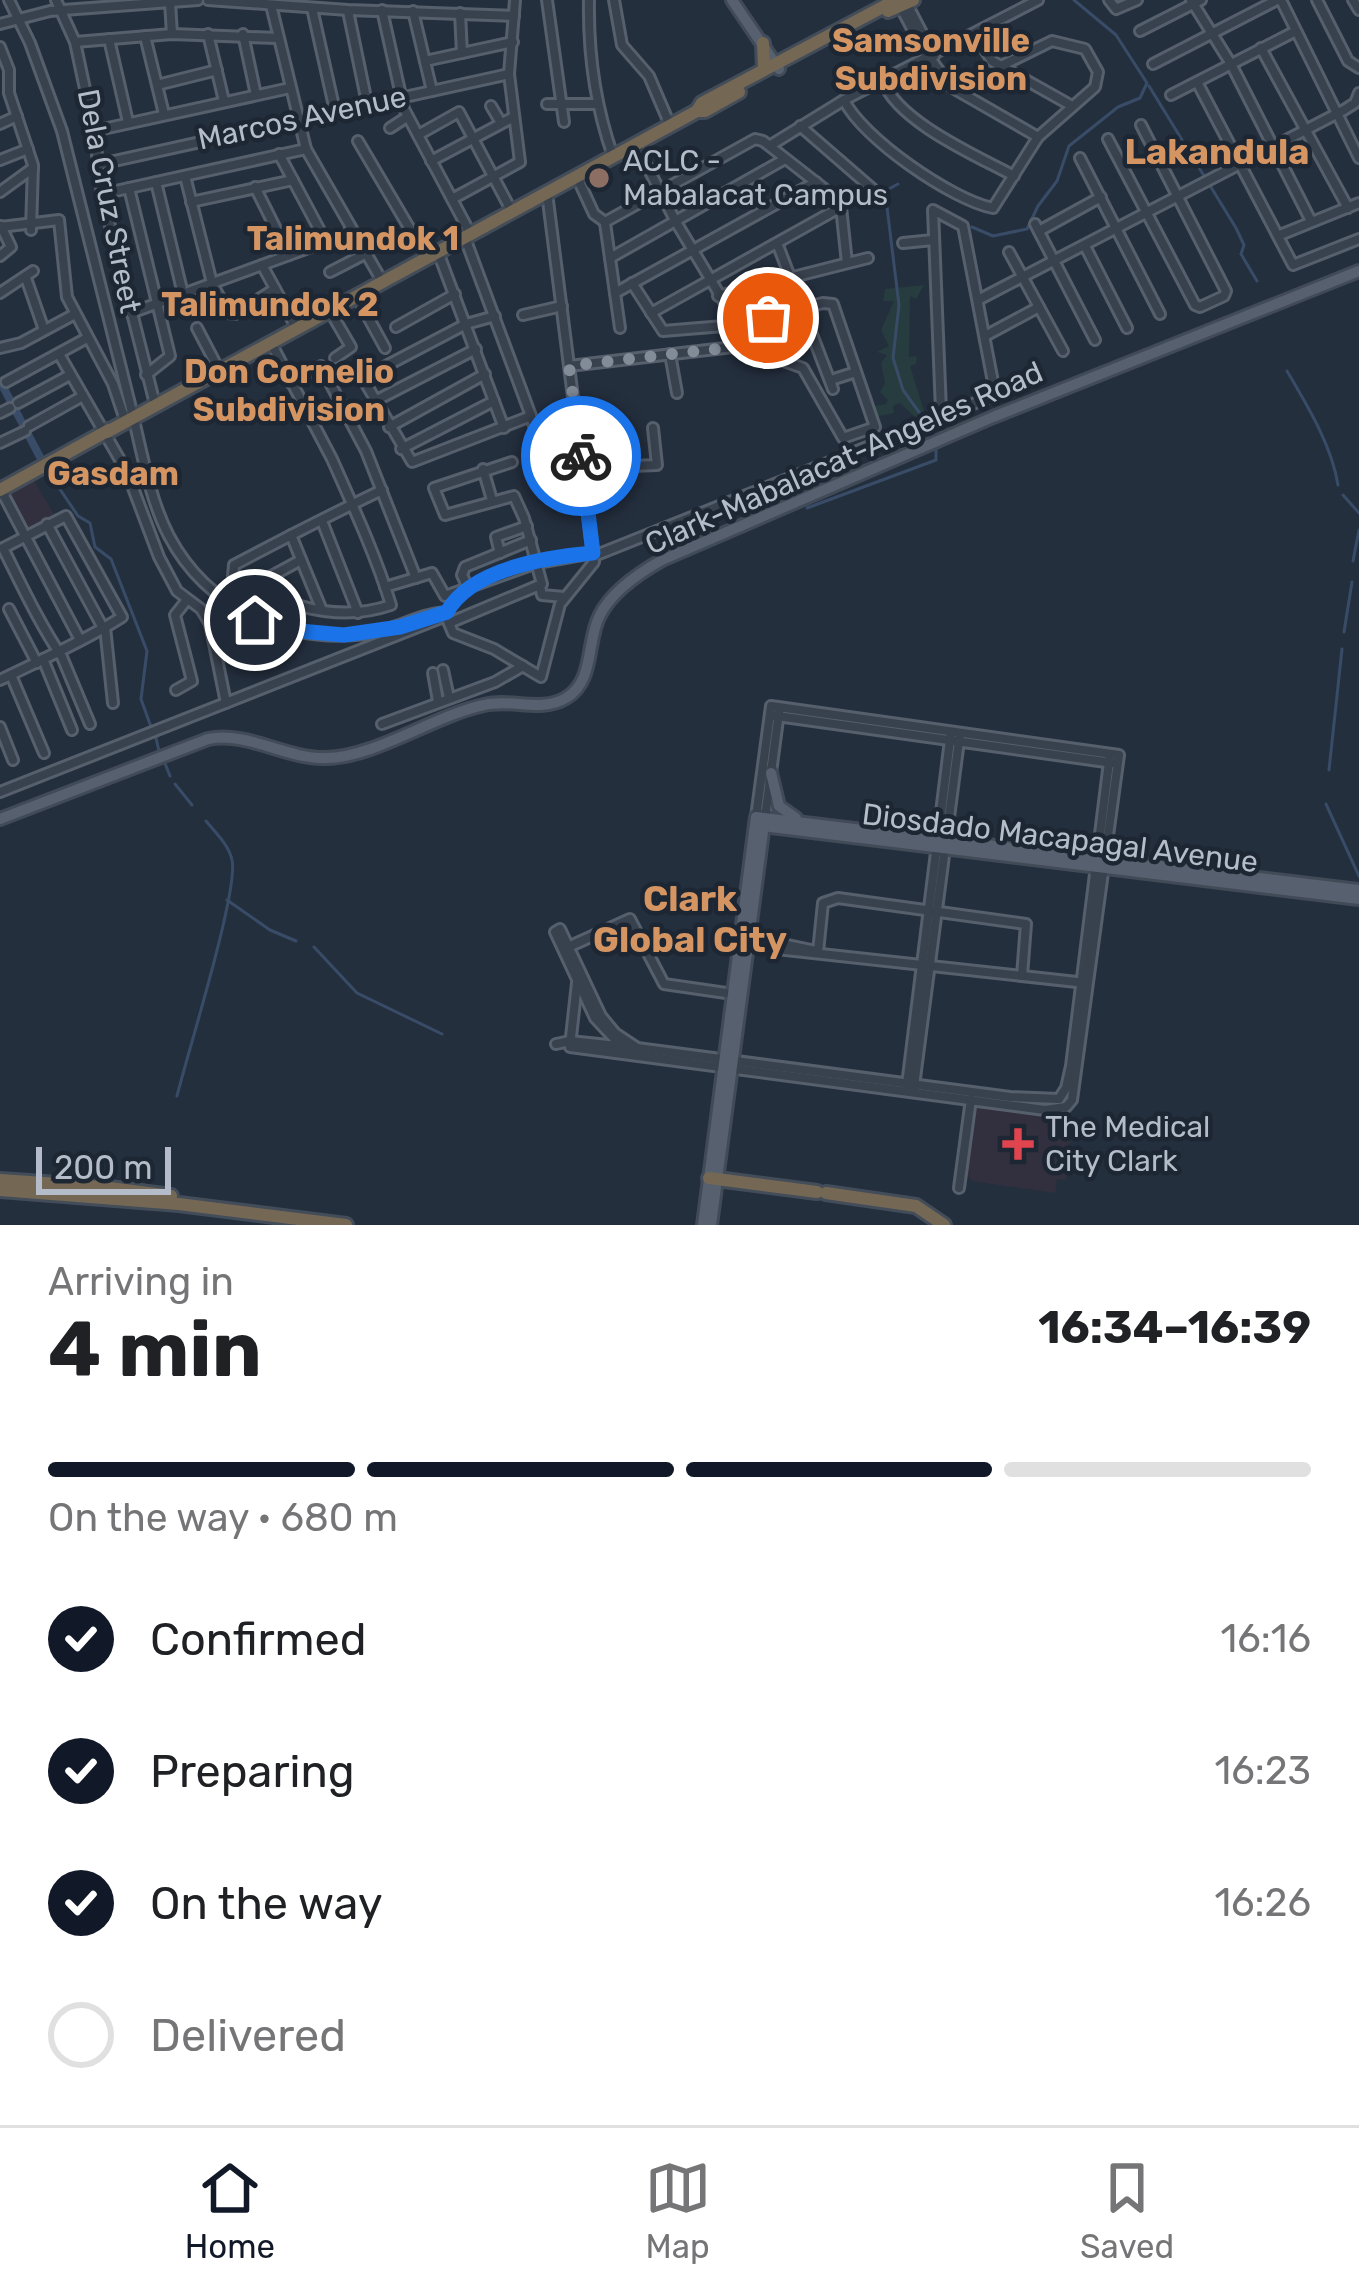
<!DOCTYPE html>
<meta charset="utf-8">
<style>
:root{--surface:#fff;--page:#f6f6f6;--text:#202124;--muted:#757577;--line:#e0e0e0;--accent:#111827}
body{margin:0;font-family:Rubik,sans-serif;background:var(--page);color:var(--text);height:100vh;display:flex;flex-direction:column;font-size:45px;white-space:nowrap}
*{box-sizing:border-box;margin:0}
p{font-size:39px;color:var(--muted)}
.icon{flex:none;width:66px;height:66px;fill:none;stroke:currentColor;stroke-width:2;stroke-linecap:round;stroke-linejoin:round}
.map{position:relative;height:1225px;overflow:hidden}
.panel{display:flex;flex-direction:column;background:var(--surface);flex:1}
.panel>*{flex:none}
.scale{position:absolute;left:36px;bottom:30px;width:135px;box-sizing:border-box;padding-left:12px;border:6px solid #b4bcc9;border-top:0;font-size:33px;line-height:42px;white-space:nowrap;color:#b4bcc9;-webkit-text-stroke:9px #1d2633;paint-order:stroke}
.pin{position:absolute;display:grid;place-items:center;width:102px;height:102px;color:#fff;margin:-51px;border:6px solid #fff;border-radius:50%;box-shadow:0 3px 12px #0007}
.courier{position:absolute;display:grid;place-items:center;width:120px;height:120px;margin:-60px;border:9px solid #1a73e8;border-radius:50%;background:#fff;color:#222;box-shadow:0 3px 15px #0007}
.head em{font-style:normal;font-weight:700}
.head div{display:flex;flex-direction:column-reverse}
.head{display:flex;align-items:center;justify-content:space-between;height:204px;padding:0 48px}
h1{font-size:78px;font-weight:700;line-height:90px}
.bar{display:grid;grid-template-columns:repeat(4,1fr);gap:18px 12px;align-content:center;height:144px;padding:0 48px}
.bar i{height:15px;border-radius:9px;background:var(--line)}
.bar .selected{background:var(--accent)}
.bar p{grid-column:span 4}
ol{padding:0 48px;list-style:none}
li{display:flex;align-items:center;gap:36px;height:132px}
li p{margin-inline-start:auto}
li .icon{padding:12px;border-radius:50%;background:var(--accent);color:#fff;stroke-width:4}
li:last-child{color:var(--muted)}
li i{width:66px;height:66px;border:6px solid var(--line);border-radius:50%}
.dock{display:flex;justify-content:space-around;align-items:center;height:168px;border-top:3px solid var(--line);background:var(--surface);font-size:33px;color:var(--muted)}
.dock a{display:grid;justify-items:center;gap:6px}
.dock .selected{color:var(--accent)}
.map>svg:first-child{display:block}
.medical{fill:#32303f}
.green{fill:#263c3f}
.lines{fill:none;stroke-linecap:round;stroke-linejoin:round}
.stream{stroke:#394c67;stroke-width:3}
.river{stroke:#394c67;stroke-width:8}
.minor-casing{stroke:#565f6c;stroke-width:14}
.major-casing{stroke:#414a57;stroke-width:16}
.highway-casing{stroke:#434c59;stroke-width:18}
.minor{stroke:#38414e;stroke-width:8}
.major{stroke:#56606e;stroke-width:10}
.highway{stroke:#746855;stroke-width:12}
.done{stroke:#828b98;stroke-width:12;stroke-dasharray:0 21.6}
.route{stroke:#1a73e8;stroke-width:15}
.education-dot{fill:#8d6e63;stroke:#1d2633;stroke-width:4.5}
.health-dot{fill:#e0444e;stroke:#1d2633;stroke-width:4.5}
.labels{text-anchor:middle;stroke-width:9;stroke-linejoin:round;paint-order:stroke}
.street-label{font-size:30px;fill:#b4bcc9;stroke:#1d2633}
.poi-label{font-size:30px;fill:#b4bcc9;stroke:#1d2633;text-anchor:start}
.neighbourhood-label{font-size:33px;font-weight:bold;fill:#d59563;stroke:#1d2633}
.quarter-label{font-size:36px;font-weight:bold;fill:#d59563;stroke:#1d2633}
</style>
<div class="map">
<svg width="1359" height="1225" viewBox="0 0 1359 1225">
<rect width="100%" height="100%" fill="#242f3e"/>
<g class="medical">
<path d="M32 477 56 518 27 533 4 493Z"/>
<path d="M971 1107 1072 1118 1066 1180 1057 1179 1055 1193 972 1181 963 1169Z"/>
</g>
<path class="green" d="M924 285 916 299 910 296 909 357 917 356 916 364 910 366 927 421 917 419 900 403 893 406 894 413 879 416 875 422 869 407 886 404 888 400 880 392 885 383 881 363 887 355 877 352 889 346 881 330 894 301H883L885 289Z"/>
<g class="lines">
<g class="stream">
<path d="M1149 86 1236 228 1244 245 1241 254 1257 281"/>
<path d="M898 184 885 191 899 305 893 358 903 390 934 433"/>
<path d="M972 227 993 236 1027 229 1038 206 1057 181 1069 146 1118 107 1140 98 1147 83 1116 35 1074 0"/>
<path d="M1287 371C1307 405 1332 446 1338 485"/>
<path d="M47 470 78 516 90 523 95 547 111 559 147 651 141 699 151 727"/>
<path d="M1343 495 1359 513"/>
<path d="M807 508 936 460V449"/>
<path d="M1353 561 1359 530"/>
<path d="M1344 632 1352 582"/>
<path d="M156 738 159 751"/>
<path d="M164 761 170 776"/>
<path d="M1329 770 1342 649"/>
<path d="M175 784 192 805"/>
<path d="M1326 804 1359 876"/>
<path d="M227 900 270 930 296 941"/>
<path d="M314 947 357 993 442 1034"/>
<path d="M177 1096C187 1055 239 890 232 860 229 845 215 832 206 821"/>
</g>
<path class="river" d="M0 381 40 457"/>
<g class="minor-casing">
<g id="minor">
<path d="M9 0 30 43 62 131 133 416"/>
<path d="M56 0 75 42 94 131 102 194 155 404"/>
<path d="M208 0 348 10 514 16"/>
<path d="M547 0 564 122"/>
<path d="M589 0C588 55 595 105 613 156"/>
<path d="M614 0 622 45 649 76 670 125"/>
<path d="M1109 0 1116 9 1137 0"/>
<path d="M1191 0 1231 64 1311 221"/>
<path d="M1281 0 1359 158"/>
<path d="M1317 0 1348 61 1359 68"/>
<path d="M1353 0 1359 10"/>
<path d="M170 2 172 34"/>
<path d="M907 4 934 56"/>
<path d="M271 5 306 149 382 281"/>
<path d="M900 6 928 59"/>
<path d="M312 8 335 111"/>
<path d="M382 10 404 109 470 233"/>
<path d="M348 11 367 103"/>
<path d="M413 11 432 91"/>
<path d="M460 13 462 53"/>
<path d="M0 24 50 11 198 0"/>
<path d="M1140 31 1201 0"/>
<path d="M208 34 224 101"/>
<path d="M243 34 256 95"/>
<path d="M975 34 992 61 1072 106"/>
<path d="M145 36 164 114"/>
<path d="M109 39 128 122"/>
<path d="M75 42 172 34 277 38"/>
<path d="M0 47 9 70V93L33 165 31 230"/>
<path d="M1261 48 1348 208"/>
<path d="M930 58 951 87 1038 137"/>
<path d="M425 61 513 42"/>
<path d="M1153 64 1277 0"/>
<path d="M883 81C898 122 977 156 1014 176"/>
<path d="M1197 82 1293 265 1359 239"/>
<path d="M157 85 217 70"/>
<path d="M1171 95 1294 32"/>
<path d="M844 100C862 138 952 200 993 208L1038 137 1095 87 1098 72 1085 49 1052 41 1001 66"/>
<path d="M547 104H596"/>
<path d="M491 106 501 123"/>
<path d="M0 124 17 116"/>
<path d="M800 126 875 191"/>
<path d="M390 128 407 117"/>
<path d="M94 131 290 88"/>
<path d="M418 135 459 112 511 210"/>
<path d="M1108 139 1195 305 1200 307 1224 296 1226 291 1141 125"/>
<path d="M358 141 427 258"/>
<path d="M636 145 676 222 742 332V346"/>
<path d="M771 145 844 100 1038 0"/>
<path d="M279 154 326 242"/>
<path d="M1080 158 1160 314"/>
<path d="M0 160 28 149"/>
<path d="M431 161 512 118"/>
<path d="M96 165 509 74"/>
<path d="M185 176 212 283 228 313 235 314 275 289"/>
<path d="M577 177 594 214 605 222 755 139 763 141 836 198 841 207 847 263"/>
<path d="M156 182 183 294"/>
<path d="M255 187 289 255"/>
<path d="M129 188 170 356 146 375"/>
<path d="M0 192 33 168"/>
<path d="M102 194 306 149"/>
<path d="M452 199 520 162 509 74 515 0"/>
<path d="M191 202 293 180"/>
<path d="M605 223 620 328"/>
<path d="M1035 224 1095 340"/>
<path d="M0 227 59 220 67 297 113 384 125 420"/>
<path d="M1039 231 1101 197"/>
<path d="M1280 235 1359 203"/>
<path d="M465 238 531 416 559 503 587 502"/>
<path d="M777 243 833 389"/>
<path d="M903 243 933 240"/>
<path d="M1085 246 1127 328"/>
<path d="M438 252 504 428"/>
<path d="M1009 252 1063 351"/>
<path d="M0 256 11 247 1 226"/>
<path d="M610 258 785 159"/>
<path d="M262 265 297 329"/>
<path d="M330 272 365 254"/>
<path d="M26 278 44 330"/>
<path d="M0 293 33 271"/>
<path d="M615 293 816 182"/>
<path d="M718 296 868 258"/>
<path d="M357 297 385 348"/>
<path d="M978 300 1344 110 1355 103 1359 93"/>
<path d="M330 311 351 347 335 358"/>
<path d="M131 313 352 232"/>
<path d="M651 313 841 207"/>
<path d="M523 315 562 306"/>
<path d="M396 327 455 294"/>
<path d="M197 328 219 370"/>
<path d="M985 336 1039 307"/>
<path d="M271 343 332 459C353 506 376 556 391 605 336 624 281 605 233 576L234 565C283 539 332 514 382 490"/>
<path d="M0 348 21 343 75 314"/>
<path d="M59 354 127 472 159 557 177 591 201 609 210 624 226 703"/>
<path d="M670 354 677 393"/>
<path d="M569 366 742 346 803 368 843 438 875 427 833 304 823 303 736 325 663 331 632 283"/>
<path d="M359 372 412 462 531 416"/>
<path d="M363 378 466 324 495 316"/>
<path d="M831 380 856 372"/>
<path d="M6 382 87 338"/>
<path d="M993 382 963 226 933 210 941 411 961 409 997 394"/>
<path d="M291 383 321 366 366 451 416 578"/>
<path d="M375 401 476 349"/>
<path d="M18 403 70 375"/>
<path d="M0 413 10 408"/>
<path d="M134 420C143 458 151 502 169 536 207 608 286 644 366 634 393 631 420 613 447 612"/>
<path d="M29 426 81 397"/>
<path d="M389 427 485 374"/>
<path d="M0 443 25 431"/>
<path d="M401 449 494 401"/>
<path d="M583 468 657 465 653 428"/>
<path d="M483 469 492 500"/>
<path d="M1 490 80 640"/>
<path d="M322 521 358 613"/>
<path d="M47 524 103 628"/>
<path d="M291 535 321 608"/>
<path d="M500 553 496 537 527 526"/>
<path d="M594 556 872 445"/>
<path d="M253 586 301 560"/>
<path d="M540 586 542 595 564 597"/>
<path d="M385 587 432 573 445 596 537 563 593 553"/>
<path d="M468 588 462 575 465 567 531 540"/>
<path d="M9 609 37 663"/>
<path d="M449 623 542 584 524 518 514 496 445 515 434 488 512 462"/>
<path d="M210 624 242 613"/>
<path d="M105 627 113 703"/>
<path d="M43 659 72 730"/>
<path d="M443 670 449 698"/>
<path d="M433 673 438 701"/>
<path d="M11 675 44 753"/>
<path d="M0 680C41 660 84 641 122 617L66 516 3 548C21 584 39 623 62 657L90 724"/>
<path d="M176 690 192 681 175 615 186 601"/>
<path d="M770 715 1113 763"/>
<path d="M382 724 495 682 523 666"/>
<path d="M0 727 13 760"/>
<path d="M0 792 446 616 453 633 494 649 541 677 560 604 594 562 547 193"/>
<path d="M765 818 779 712"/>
<path d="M749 937 816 951"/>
<path d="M748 946 1086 983"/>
<path d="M566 948 630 919 664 984 733 994"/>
<path d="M818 952 823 903 838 898 1026 924 1022 976"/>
<path d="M556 1044 570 1041 637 1048 1010 1097 1059 1099 1066 1088 1071 1066 1110 754"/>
<path d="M570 1046 577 983"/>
<path d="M570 1047 1045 1110 1066 1107 1072 1100 1119 755 771 706 756 817"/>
<path d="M622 1047 595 1018 555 932 560 929 601 1016 615 1033 636 1047"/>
<path d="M907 1085 951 732"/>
<path d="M914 1086 960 733"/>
<path d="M959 1188 971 1099"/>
</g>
</g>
<g class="major-casing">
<g id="major">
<path d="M732 0 779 69"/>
<path d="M771 773 779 806 796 818"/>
<path d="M0 819 208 739C248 731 285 759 326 758 376 757 433 716 484 705 511 698 541 713 566 698 595 681 586 641 600 615 612 591 639 573 662 560L993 417 1359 271"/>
<path d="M755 825 1359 899"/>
<path d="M703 1225 756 817 1359 890"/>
<path d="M711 1225 764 824"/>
</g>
</g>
<g class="highway-casing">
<g id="highway">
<path d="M888 11 913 0"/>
<path d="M763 43 764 69"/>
<path d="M697 111H705L739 92"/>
<path d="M107 432 697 111 702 103 896 0"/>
<path d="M0 490 109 430"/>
<path d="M709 1178 817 1192"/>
<path d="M0 1180 102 1187 171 1196"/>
<path d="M0 1190 179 1204 346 1225"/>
<path d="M826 1193 916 1206 944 1225"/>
</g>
</g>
<use href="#minor" class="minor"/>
<use href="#major" class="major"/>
<use href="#highway" class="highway"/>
</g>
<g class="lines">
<path class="done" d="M581 456 569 366 742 346V332L736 325 768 318"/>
<path class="route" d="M255 620 289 630 344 635 400 627 447 612C471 569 547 557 593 553L581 456"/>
</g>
<circle class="education-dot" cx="599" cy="178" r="12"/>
<path class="health-dot" d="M1012 1126h12v12h12v12h-12v12h-12v-12h-12v-12h12z"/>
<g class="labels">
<g class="street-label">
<text transform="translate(302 118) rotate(-12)" y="10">Marcos Avenue</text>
<text transform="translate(109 201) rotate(79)" y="10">Dela Cruz Street</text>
<text transform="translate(844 458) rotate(-24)" y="10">Clark-Mabalacat-Angeles Road</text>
<text transform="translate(1060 838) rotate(7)" y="10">Diosdado Macapagal Avenue</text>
</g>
<g class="poi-label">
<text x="623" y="171">ACLC -<tspan x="623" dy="34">Mabalacat Campus</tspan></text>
<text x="1045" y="1137">The Medical<tspan x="1045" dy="34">City Clark</tspan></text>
</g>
<g class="neighbourhood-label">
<text x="931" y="52">Samsonville<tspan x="931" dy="38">Subdivision</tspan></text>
<text x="353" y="250">Talimundok 1</text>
<text x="270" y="316">Talimundok 2</text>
<text x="289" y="383">Don Cornelio<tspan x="289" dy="38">Subdivision</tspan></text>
<text x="113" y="485">Gasdam</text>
</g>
<g class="quarter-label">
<text x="1217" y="164">Lakandula</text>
<text x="690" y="911">Clark<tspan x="690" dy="41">Global City</tspan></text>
</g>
</g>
</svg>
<div class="scale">200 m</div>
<div class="pin" style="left:768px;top:318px;background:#ea580c"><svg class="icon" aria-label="bag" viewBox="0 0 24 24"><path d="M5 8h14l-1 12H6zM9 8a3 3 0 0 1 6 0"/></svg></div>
<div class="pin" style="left:255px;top:620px;background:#1f2937"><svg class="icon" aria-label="home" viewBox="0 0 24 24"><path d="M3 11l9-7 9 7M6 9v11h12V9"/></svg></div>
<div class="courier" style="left:581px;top:456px"><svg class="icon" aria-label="bike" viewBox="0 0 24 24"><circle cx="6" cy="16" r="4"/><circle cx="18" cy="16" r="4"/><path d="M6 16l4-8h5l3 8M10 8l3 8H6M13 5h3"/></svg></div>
</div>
<section class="panel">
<div class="head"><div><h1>4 min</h1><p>Arriving in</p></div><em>16:34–16:39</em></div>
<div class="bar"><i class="selected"></i><i class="selected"></i><i class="selected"></i><i></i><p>On the way · 680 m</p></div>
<ol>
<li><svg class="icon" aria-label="check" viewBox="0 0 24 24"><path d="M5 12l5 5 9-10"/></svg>Confirmed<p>16:16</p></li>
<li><svg class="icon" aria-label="check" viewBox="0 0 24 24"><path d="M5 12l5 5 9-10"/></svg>Preparing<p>16:23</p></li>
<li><svg class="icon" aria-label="check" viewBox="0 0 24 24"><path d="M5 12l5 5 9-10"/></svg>On the way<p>16:26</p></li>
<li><i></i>Delivered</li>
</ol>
</section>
<nav class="dock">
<a class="selected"><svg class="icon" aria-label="home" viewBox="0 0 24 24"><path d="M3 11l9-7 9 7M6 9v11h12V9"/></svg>Home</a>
<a><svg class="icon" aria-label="map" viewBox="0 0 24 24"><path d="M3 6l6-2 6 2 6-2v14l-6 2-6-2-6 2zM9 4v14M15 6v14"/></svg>Map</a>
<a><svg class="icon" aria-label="saved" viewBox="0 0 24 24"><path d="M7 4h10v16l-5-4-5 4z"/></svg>Saved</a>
</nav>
